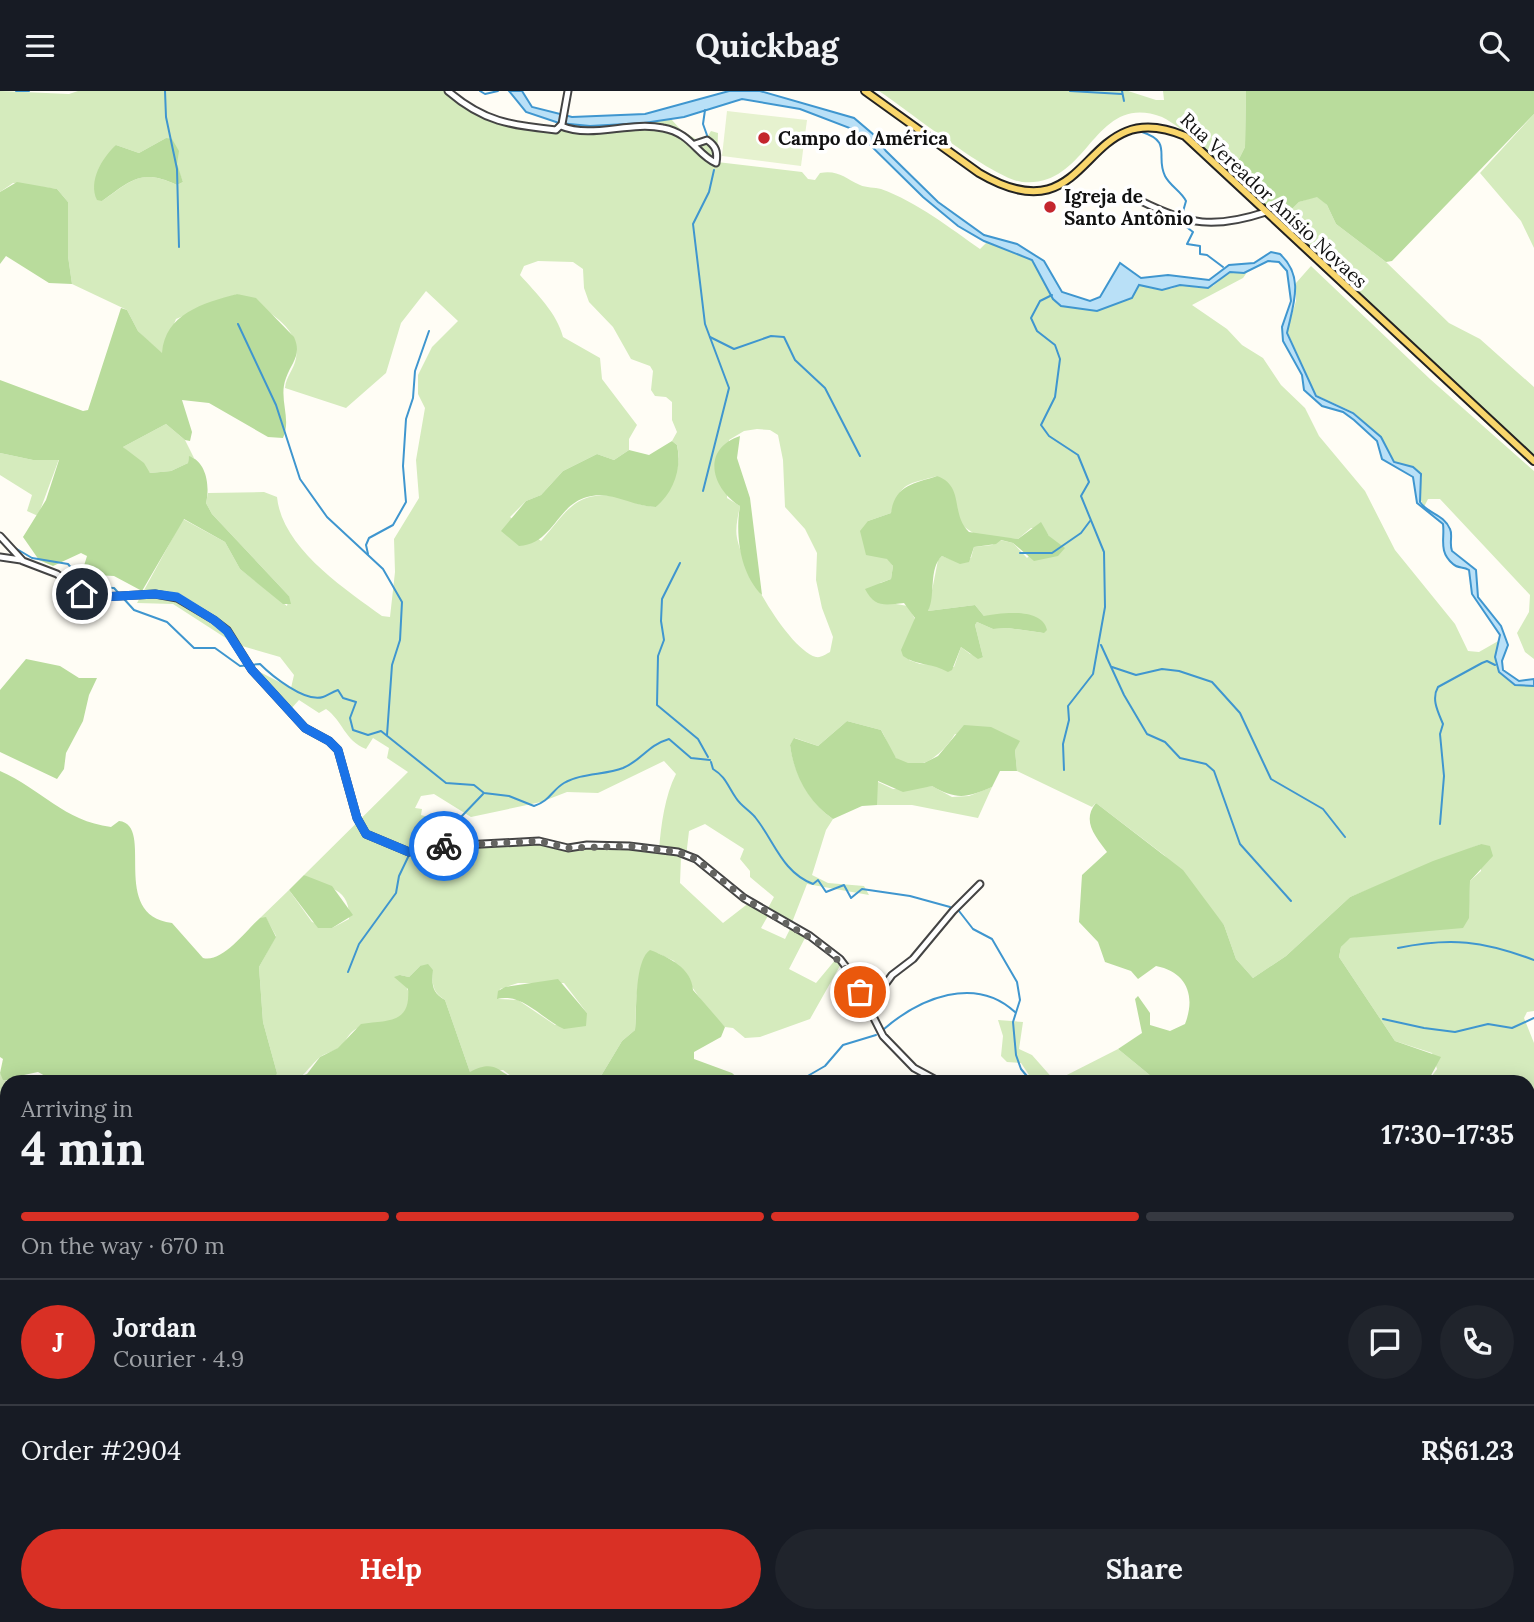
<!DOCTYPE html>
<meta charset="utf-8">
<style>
:root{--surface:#171b24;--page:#20242c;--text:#f1f3f6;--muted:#9ea1a6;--line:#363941;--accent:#d93025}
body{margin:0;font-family:Lora,serif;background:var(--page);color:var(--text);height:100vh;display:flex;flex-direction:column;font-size:26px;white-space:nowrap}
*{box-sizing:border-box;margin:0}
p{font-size:23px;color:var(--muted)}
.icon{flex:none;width:38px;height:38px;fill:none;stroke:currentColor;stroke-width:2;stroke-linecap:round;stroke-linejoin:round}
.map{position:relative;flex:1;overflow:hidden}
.sheet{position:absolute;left:0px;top:984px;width:1535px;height:548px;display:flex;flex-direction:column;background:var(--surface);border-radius:21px 21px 0 0;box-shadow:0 4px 18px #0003}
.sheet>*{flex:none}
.pin{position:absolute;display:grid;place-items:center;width:60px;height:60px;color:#fff;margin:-30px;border:4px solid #fff;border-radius:50%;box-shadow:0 2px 7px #0007}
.courier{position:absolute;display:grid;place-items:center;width:70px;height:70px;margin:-35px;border:5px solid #1a73e8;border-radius:50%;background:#fff;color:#222;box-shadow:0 2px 9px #0007}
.summary em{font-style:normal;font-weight:700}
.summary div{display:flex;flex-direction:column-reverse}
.summary{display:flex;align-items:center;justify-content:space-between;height:119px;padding:0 21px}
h1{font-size:46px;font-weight:700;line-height:52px}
.bar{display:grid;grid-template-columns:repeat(4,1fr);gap:10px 7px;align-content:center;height:84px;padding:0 21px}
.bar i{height:9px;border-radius:5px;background:var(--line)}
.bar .on{background:var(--accent)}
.bar p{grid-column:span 4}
.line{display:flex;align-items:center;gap:18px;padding:0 21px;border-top:2px solid var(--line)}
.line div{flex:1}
.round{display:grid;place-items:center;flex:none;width:74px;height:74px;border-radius:37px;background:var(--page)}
.cta{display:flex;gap:14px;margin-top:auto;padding:14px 21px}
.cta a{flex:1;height:80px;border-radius:42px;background:var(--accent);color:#fff;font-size:28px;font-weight:700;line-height:80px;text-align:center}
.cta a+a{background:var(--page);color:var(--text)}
header{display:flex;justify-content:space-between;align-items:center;height:91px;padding:0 21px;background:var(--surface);font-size:32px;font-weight:700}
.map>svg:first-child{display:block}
.green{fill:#d5ebbd;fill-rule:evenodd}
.forest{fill:#b9dc9c}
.pitch{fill:#e6f2cf}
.water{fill:#b9e0f7;stroke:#3f96cf;stroke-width:2}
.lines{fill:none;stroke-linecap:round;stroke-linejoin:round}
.stream{stroke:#3f96cf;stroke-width:2}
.minor-casing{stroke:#444;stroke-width:9}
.major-casing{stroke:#222;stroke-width:10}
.minor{stroke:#fff;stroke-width:5}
.major{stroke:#f9d66b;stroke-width:6}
.done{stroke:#646461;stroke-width:7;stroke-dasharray:0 12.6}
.route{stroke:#1a73e8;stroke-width:9}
.poi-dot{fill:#c4262e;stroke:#fff;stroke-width:2.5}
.labels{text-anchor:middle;stroke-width:7;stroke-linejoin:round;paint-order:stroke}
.poi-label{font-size:19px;font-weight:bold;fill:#111;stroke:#fff;text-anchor:start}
.street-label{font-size:19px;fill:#111;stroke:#fff}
</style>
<header><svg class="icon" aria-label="menu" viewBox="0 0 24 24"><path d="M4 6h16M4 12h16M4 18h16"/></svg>Quickbag<svg class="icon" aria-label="search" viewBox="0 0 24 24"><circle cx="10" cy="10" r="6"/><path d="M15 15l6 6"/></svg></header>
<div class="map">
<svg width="1534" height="1531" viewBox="0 0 1534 1531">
<rect width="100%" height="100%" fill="#fffdf5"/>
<g class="green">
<path d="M0 0 69 3 78 0H449L488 27 550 39 563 33 590 35 671 28 681 39 699 50 706 48 711 40 718 42 717 71 802 81 808 88 815 89 820 82C839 79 844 87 860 94 866 97 875 96 881 98 917 111 950 137 980 158L987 151 1032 169 1053 208 1062 215 1097 220 1132 207 1139 194 1154 198H1171L1180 194 1202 197 1213 195 1230 181 1248 180 1243 187 1192 214 1227 238 1242 254 1263 267 1281 294 1305 317 1319 345 1365 400 1395 459 1455 533 1468 560 1479 561 1500 549 1496 574 1510 591 1534 595V920L1527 921 1524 927 1534 952V1061L1528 1054V990H1428L1437 978 1432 962 1395 950 1339 866 1341 856 1349 847 1387 842 1469 810 1470 790 1481 780V753L1350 806 1286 865 1253 887 1236 868 1224 834 1164 764 1096 712 1092 716 1017 680 1015 659 955 643C945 660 919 686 897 668 889 661 887 648 881 639L847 630 818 655 795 647 790 654C794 682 809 712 833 728L826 739 812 784 828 792 864 795 869 804 807 793 791 834 769 823 761 837 785 848 791 836 806 845 789 878 816 892 836 868 841 873 810 928 760 946 745 947 733 937 725 936 708 919 674 870 657 862C633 878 637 913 635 939L622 950 598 990H518L503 979 470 981 445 909C432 901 432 893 433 879L420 875 409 886 400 884C407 895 416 912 404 923 391 935 367 929 353 940 347 945 345 952 339 957 333 961 325 962 320 966 300 984 307 990 275 990L277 982 263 931 259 876 276 845 266 827H260L289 799 312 831 332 837 349 828C351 793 322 798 304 784L408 681 387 667 389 657 373 647 366 658C344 649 343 630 326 618L319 622 299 609 290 619 259 593 252 577 291 597 294 584 280 566 235 553 173 513 137 512 183 428 225 451 240 478 287 515 289 505 212 423 206 412 208 402 264 401 277 406C282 457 345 498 382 525L390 526 395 481 394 448 419 407 416 369 425 317 418 303V284L432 256 458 230 426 200 401 232 386 282 346 317 285 297C286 285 294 279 296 267 302 235 260 215 237 203L176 228 162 263 138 240 127 219 72 193 68 165V111L57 98 13 92 0 101ZM166 47 183 91 177 94C141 77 132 89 102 110L116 54 139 62ZM538 170 573 171 583 178 584 197 589 211 613 236 631 268 650 275 653 280 651 299 655 305 666 306 672 311V329L677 341 672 350 677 354C683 379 670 396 656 416 641 416 632 409 618 406 575 398 566 422 541 450L510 426 526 410 541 404 563 380 597 363 614 369 629 359V348L637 334 602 288 600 267 563 246C557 222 536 202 520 184L524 175ZM757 338 770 339 778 344 783 369 785 416 805 438 817 462 816 489 822 517 833 546 830 561C826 563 821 567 816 566 787 557 742 475 737 447 735 437 738 425 740 415L727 407 729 349 744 340ZM937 385 963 435 976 444 1018 448 1031 437 1044 438 1049 445 1027 467 1013 452 1000 449 992 454 974 456 971 467 955 470 942 465 938 469 928 520 975 514 984 525 1044 542 1008 537 993 538 977 531 975 534 983 566 970 563 961 556 954 576 920 573 909 569 915 528 908 515 896 513 880 492 891 488 893 475 888 468 880 465 868 430 891 422C902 390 906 394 937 385ZM664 670 676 683C665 704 661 734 659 759L507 753 433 759 410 765V760L438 729 421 724 422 718 415 717 421 705 434 703 471 726 541 711 567 701 598 702ZM705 733 744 758 740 768 750 780V786L774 806 767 819 750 811 723 832 680 792 681 766H686L689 740ZM518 892H564L587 922 555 934 518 909 498 908 500 898Z"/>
<path d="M879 0H1128L1156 9H1164L1163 0H1246L1245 56 1231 84C1211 65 1187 39 1162 26 1092 0 1090 98 1022 91 992 87 909 20 879 0Z"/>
<path d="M1534 23V157L1521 130 1480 82Z"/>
<path d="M1317 105 1327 114 1336 133 1386 171 1449 232 1480 248 1534 296V370L1435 282 1279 131 1299 111Z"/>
<path d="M1311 175 1430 288 1534 380V568L1525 561 1517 542 1529 521 1530 504 1440 408H1428L1424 416 1418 403 1422 386 1416 378 1394 371 1378 344 1353 321 1316 304 1287 240 1296 210V192Z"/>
<path d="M166 333 185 349 194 367 189 366 188 372 171 380 150 382 123 356Z"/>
<path d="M0 362 33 369 59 368 38 425 27 420 32 404 0 384Z"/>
<path d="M876 690 893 698 932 695 952 706 969 705 992 696 978 727 912 714H877Z"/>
<path d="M998 929 1023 931 1019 958 1032 964 1055 990H1033L1021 972 1007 971 1001 965 1003 945Z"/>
<path d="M1118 958 1157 990H1055Z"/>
<path d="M0 982 7 991V1190L0 1188Z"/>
<path d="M7 1215V1373L0 1371V1226Z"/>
<path d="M7 1455V1524H158L165 1531H0V1464Z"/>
<path d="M283 1524H567L564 1531H282Z"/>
<path d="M726 1524H832V1531H733Z"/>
<path d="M1229 1524H1364L1392 1531H1222Z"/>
</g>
<g class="forest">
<path d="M1246 0H1534V23L1392 170 1386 171 1336 133 1327 114 1317 106 1299 111 1279 131 1231 84 1245 56Z"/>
<path d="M166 47 172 48 179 60 177 73 183 91 177 94C142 77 131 89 102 110L97 109C88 90 102 67 116 54L139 62Z"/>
<path d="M17 91 57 98 68 111V165L72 193 49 192 6 165 0 173V101Z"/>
<path d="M237 203 256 207 294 246C302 264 292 271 286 287 278 308 292 327 283 347L268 346 209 312 182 309 192 341 190 350 185 349 166 333 123 356 144 372 150 382 171 380 188 372 189 365C207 371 210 396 206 412L212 423 289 505 291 513H283L240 478 225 451 184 428 142 500 114 485 94 484 83 478 87 465 81 462 53 475 39 469 23 446 46 409 59 369H33L0 362V289L83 320 88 319 121 217 127 219 138 240 162 262C165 223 203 212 237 203Z"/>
<path d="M740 345 737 367 750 407 762 504C740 483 735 443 740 415 711 397 701 358 740 345Z"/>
<path d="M672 350 677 354C682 377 674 401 656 416 632 416 612 399 587 406 557 414 553 453 519 455L501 440 526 410 541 404 563 380 597 363 614 369 629 359 649 364Z"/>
<path d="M937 385C965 395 950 423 969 441L1018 448 1041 431 1049 445 1065 457 1058 465 1034 470 1013 452 1001 449 996 453 974 456 969 471 960 473 942 465C928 478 936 505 928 520L975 514 984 525C1001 522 1042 516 1047 539L1044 542 1008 537 993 538 977 531 975 534 983 566 978 568 961 556 952 579 948 581C933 572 917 575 903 565L901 559 915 527 904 512C885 514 875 517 865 498L891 488 893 475 887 468 866 464 860 440 868 430 891 422C895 394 913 393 937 385Z"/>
<path d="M26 568 60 575 79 587H97L89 604 83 630 66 662 64 678 57 688 0 661V599Z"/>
<path d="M847 630 881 639 896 667 908 672H924L938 665 964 634 991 636 1020 650 1015 659 1017 680H1000L992 696C966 707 957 709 932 695L903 701 878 690 877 714 862 715 833 728C808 711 794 684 790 654L794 647 818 655Z"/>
<path d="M0 680C41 698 64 730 111 736L119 730C156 734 108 824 172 832L203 867C223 872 246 839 260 827L266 826 276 846 259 876 263 931 277 982 275 990H54L38 981 24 984 19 990 3 989 0 982 3 968 0 966Z"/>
<path d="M1096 712 1183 779 1224 834 1236 868 1253 887 1286 865 1350 806 1433 770 1481 753 1490 755 1493 765 1470 790 1469 827 1463 837 1350 847 1341 856 1339 866 1395 950 1441 966 1428 990H1157L1118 958 1142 942 1135 908 1138 905 1150 922V934L1170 940 1185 933C1196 905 1187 881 1156 875L1138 888 1131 880 1105 871 1098 851 1079 831 1082 784 1107 761C1096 746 1081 730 1096 712Z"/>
<path d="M304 784 332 795 353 824 332 837H318L289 799Z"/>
<path d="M650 859C668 866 692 877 693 899L725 936 721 946 694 961V968L732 982 741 990H598L622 950 635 939C637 920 634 870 650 859Z"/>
<path d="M428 873 433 879C432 893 431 901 445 909L470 981C495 968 497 980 518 990H286L307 983 320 966 338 957 361 933C388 929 411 933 408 898L394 886 400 884 409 886 420 875Z"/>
<path d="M558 888 587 922 586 935 564 938C543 929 522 901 497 908L498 900 505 896Z"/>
<path d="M1528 1054 1534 1061V1305L1528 1308Z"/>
<path d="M1028 1524H1120L1123 1531H1031Z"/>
</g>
<path class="pitch" d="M727 20 807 29 801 75 722 65Z"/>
<path class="water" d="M509 0H522L532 16 572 26 645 23 729 0H760L854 27 874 44 886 60 938 111 984 144 1017 153 1044 170 1062 201 1090 210 1100 206 1120 172 1141 187 1168 184 1209 189 1229 174 1254 172 1271 161 1280 163C1305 186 1293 214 1287 242L1316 305 1353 322 1381 346 1394 371 1413 376 1421 383 1420 411C1428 423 1444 423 1450 438 1453 444 1449 452 1452 460L1476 479 1478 506 1501 535 1508 554 1502 570 1503 579 1519 590 1534 588V595L1515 594 1499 581 1495 566 1500 544 1472 503 1469 479C1463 475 1458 478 1453 473 1438 460 1445 448 1443 433L1417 412 1413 386 1382 368 1377 350 1354 329 1343 321 1322 315 1304 299 1302 284 1283 250 1282 236 1291 210 1287 180 1279 171 1268 170 1244 182 1230 181 1208 197 1180 194 1162 199 1139 194 1132 207 1097 220 1061 215 1053 208 1032 169 984 150 958 135 923 106 855 39 800 18 742 8 684 26 644 32 590 35 559 32 526 21Z"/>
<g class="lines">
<g class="stream">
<path d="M16 0H29"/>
<path d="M165 0 166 26 177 78 179 156"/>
<path d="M480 0 485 3 498 0"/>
<path d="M1070 0 1122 3"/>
<path d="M1122 0 1124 10"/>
<path d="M705 19 703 33 708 47"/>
<path d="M1142 41C1173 51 1155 65 1165 85 1170 95 1181 100 1186 110L1180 131 1193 141 1187 153 1200 155V163L1207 164 1223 176"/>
<path d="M1052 204 1040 210 1031 227 1037 240 1055 254 1060 268 1055 306 1041 334 1049 345 1078 364 1089 391 1081 405 1104 461 1105 516 1093 583 1068 615 1069 629 1063 653 1064 679"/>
<path d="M238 233 276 314 300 388 327 426 383 478 402 511 400 549 392 574 387 644"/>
<path d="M710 246 734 258 771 245 784 246 795 269 825 297 860 365"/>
<path d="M703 400 729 297 705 233 693 133 709 101 714 79"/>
<path d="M10 454 32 467 68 473 87 496 114 497 134 519 167 531 194 557H215L240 575 260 573C271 584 305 612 323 606 327 605 332 601 338 599L343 607 356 611 350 627 353 639 368 644 381 640 446 692 474 694 484 702 509 705 534 715C550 710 552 699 564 692 581 682 605 684 623 677 644 668 646 655 669 648L691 667 710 669"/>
<path d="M1020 462H1052L1081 442 1090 430"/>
<path d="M368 463 366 454 369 447 393 434 406 411 403 375 406 328 413 307 415 280 429 240"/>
<path d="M680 472 662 508 661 530 664 549 658 565 657 614 698 648 708 666"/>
<path d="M1101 554 1124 604 1147 643 1165 651 1180 667 1206 673 1214 680 1240 753 1291 810"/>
<path d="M1112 576 1136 584 1162 578 1179 580 1212 591 1240 622 1271 688 1323 718 1345 746"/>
<path d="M711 671 713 678C726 686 727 694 736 707 741 715 749 719 755 726 775 751 782 781 813 793L818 789 826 801 844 794 851 807 862 798 910 805 950 816"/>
<path d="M1440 733 1444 685 1440 643 1443 633C1438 621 1431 608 1438 596L1482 572 1487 570 1495 574"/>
<path d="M416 756 460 727 483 703"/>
<path d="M959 820 973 838 992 848 1017 891 1020 909 1013 931 1016 964 1021 978 1031 990"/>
<path d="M1398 857C1451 846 1483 850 1534 869"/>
<path d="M348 881 359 853 396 802 399 785 410 762"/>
<path d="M1383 928 1424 937 1455 941 1488 933 1512 937 1534 927"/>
<path d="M884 938C920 907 975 884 1015 921"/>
<path d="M799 990 825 975 843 954 876 944"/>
<path d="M0 1341 7 1344"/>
<path d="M1528 1443 1534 1432"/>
<path d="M0 1471 7 1457"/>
<path d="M733 1524 737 1531"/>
<path d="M751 1524 775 1531"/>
<path d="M1354 1524 1364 1531"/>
<path d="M1521 1524 1523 1531"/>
<path d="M311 1531 312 1524"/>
<path d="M586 1531 591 1524"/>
<path d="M1384 1531H1388"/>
</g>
<g class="minor-casing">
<g id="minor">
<path d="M448 0C484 31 510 34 556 39L562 33 568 0"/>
<path d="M561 35C592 48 629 30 663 37 691 42 697 64 716 72 718 61 716 55 707 49L695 53"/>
<path d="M1141 110C1189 134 1214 138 1266 121"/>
<path d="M0 445 23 470 57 483 82 503 102 506 155 503 177 507 214 529 227 539 252 579 305 637 329 650 338 659 357 727 366 743 409 761 426 756 539 750 568 757 587 754 629 755 678 761 696 768 744 807 810 845 840 868 852 884 883 945 914 977 938 990"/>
<path d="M0 466 21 469"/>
<path d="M868 917 892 884 913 868 953 820 980 793"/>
<path d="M0 1300 7 1306"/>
<path d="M828 1524 838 1531"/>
<path d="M1255 1524 1256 1531"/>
<path d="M341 1531 342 1524"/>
</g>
</g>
<g class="major-casing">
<path id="major" d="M865 0 979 82C1096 151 1078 0 1185 45L1534 370"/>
</g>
<use href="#minor" class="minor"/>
<use href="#major" class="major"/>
</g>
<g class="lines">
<path class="done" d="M444 755 539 750 568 757 629 755 678 761 696 768 744 807 824 855 852 884 860 901"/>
<path class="route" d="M82 503 102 506 155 503 177 506 214 529 227 540 252 579 305 637 329 650 338 659 357 727 366 743 409 761 444 755"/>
</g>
<g class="poi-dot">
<circle cx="764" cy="47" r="7"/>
<circle cx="1050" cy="116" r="7"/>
</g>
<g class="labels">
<g class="poi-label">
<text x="778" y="54">Campo do América</text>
<text x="1064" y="112">Igreja de<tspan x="1064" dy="22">Santo Antônio</tspan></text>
</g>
<g class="street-label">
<text transform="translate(1274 109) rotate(43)" y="7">Rua Vereador Anísio Novaes</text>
</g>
</g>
</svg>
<div class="pin" style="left:860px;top:901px;background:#ea580c"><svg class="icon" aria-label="bag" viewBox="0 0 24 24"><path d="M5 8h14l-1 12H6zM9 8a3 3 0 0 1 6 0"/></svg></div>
<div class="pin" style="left:82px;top:503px;background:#1f2937"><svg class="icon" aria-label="home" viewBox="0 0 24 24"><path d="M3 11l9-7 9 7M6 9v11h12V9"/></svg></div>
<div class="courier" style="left:444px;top:755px"><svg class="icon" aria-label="bike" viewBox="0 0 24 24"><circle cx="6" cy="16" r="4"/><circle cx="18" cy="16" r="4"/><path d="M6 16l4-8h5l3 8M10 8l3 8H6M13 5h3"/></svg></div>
<section class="sheet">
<div class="summary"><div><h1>4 min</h1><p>Arriving in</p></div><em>17:30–17:35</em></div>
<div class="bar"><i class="on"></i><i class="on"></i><i class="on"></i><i></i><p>On the way · 670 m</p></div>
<div class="line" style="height:126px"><b class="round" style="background:var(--accent);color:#fff">J</b><div><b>Jordan</b><p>Courier · 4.9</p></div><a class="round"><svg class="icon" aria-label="chat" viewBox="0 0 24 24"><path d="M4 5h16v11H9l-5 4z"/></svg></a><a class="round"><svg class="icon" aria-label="phone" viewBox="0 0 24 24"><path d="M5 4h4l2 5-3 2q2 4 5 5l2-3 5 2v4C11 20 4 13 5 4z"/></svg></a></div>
<div class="line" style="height:91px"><div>Order #2904</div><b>R$61.23</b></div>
<div class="cta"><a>Help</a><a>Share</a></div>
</section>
</div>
